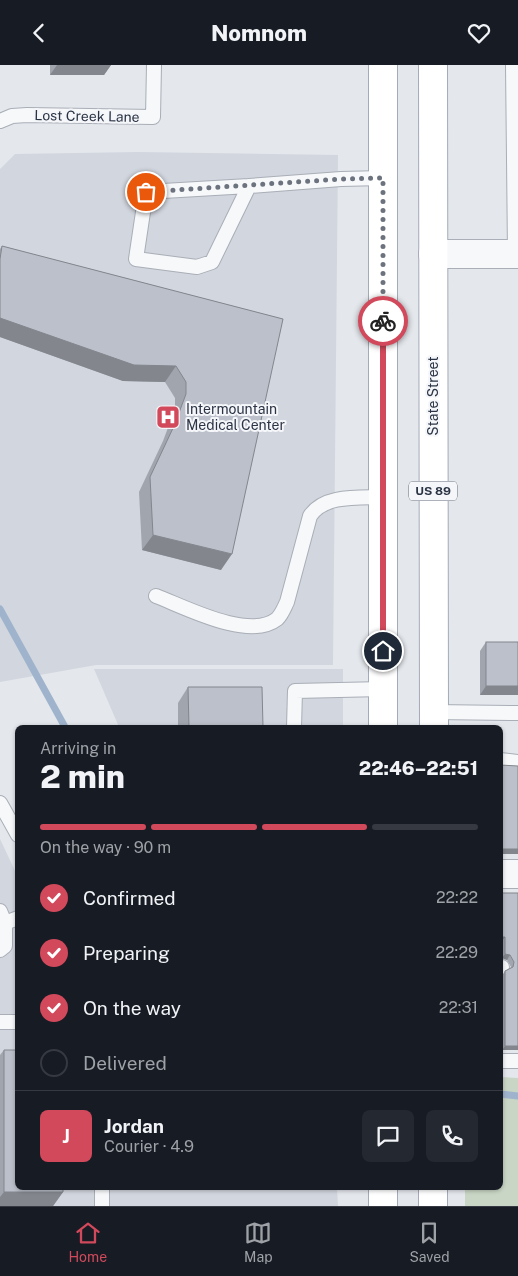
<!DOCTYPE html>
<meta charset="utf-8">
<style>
:root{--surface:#171b24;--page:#242831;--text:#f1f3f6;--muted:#9ea1a6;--line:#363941;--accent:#d1495b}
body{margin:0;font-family:"Public Sans",sans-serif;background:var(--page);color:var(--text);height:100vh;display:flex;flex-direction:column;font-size:19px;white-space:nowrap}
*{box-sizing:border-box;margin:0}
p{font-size:16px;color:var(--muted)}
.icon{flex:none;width:28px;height:28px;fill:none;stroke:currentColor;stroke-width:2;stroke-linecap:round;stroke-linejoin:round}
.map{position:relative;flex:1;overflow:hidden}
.drawer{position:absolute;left:15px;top:660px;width:488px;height:465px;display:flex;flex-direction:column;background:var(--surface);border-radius:8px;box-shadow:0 1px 4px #0004}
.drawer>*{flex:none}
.pin{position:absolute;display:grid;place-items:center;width:42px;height:42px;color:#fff;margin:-21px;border:2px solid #fff;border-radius:50%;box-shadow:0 1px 5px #0007}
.courier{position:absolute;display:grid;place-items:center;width:50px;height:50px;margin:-25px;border:4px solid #d1495b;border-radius:50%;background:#fff;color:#222;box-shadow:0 1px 6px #0007}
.summary em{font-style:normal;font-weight:800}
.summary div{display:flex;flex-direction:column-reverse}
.summary{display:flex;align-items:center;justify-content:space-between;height:85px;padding:0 25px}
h1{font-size:32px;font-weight:800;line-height:38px}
.bar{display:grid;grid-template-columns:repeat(4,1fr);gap:8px 5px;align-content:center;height:60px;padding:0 25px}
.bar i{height:6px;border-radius:4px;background:var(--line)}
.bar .selected{background:var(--accent)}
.bar p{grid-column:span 4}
.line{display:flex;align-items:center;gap:12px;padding:0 25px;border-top:1px solid var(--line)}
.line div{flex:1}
.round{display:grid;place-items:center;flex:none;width:52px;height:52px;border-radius:8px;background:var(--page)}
ol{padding:0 25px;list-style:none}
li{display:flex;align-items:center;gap:15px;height:55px}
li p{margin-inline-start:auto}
li .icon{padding:5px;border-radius:50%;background:var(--accent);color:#fff;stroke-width:4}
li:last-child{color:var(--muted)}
li i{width:28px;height:28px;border:2px solid var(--line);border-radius:50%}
header{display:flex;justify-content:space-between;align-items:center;height:65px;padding:0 25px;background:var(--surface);font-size:22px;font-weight:800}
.dock{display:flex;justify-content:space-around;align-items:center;height:70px;border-top:1px solid var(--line);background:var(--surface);font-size:14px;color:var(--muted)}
.dock a{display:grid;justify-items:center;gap:2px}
.dock .selected{color:var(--accent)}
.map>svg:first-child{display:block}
.built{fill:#d2d6de}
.green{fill:#c9d6c5}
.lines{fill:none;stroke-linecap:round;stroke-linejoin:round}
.stream{stroke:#9fb4cc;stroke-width:7}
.lane-casing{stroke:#a9aeb7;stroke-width:16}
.street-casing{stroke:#a9aeb7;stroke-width:30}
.primary-casing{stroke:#a3abb8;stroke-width:30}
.lane{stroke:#f7f8fa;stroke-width:14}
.street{stroke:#f7f8fa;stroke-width:28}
.primary{stroke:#fff;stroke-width:28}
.wall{fill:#a1a5ae}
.shaded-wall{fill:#83868d}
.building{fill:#bbc0ca;stroke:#83868d}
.done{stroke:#6c737f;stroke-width:5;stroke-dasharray:0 9}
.route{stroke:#d1495b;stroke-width:6}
.labels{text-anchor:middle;stroke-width:4;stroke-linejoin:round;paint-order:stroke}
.shield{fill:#f4f6f9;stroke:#676e7b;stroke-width:1}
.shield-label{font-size:12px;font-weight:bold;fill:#2b3445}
.street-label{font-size:14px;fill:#2b3445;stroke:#f4f6f9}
.poi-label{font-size:14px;fill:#2b3445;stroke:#f4f6f9;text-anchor:start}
</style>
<header><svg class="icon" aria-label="back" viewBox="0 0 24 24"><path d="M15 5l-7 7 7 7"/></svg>Nomnom<svg class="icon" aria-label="heart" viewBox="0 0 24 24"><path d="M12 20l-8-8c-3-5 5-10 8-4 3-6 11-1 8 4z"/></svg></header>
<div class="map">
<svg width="518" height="1141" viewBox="0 0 518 1141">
<rect width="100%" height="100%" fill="#e4e7ec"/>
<g class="built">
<path d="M138 87 338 90 333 600H96L0 617V104L15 89Z"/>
<path d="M94 604H343V662H119Z"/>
<path d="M0 774 17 810 18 1122 337 1123 338 1141H0Z"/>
</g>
<path class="green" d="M500 1012 518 1013V1141H465V1123L500 1122Z"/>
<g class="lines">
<g class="stream">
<path d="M0 544 65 662"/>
<path d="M500 1029 518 1031"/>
</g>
<g class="lane-casing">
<g id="lane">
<path d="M513 0 515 189"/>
<path d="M0 56 12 51 27 50 153 52 154 0"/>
<path d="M249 121 146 127 136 194 197 202 212 197 249 121 341 114 383 113"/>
<path d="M156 531C185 542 249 576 277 554 282 549 284 543 287 537L310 451C324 429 360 433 383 432"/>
<path d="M434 647 518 648"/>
<path d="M294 662 295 626 383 624"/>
<path d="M500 695 518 697"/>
<path d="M0 738 18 770"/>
<path d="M0 846 5 858 18 853"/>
<path d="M0 885 5 881V858"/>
<path d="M500 902H502"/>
<path d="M0 957H18"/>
<path d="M500 996H518"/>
<path d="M102 1122V1141"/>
</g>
</g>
<g class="street-casing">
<g id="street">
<path d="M433 189H518"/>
<path d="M500 809H518"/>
</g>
</g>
<g class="primary-casing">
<g id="primary">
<path d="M383 0V662"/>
<path d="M433 0 434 662"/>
<path d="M433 1122V1141"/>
<path d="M383 1141V1122"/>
</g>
</g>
<use href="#lane" class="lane"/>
<use href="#street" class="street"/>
<use href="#primary" class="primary"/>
</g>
<g class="wall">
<path d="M50 0H111L104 10H50Z"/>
<path d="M2 181 283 254 221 505 142 485 139 427 163 376 175 344V333L165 317 123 316 0 272V184Z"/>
<path d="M486 577H518V630H480V586Z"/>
<path d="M188 622 263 662H178V638Z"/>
<path d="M518 828V985H502V911L505 906 510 903 511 902 507 895 502 893V876H500Z"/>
<path d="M4 985 63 1127 53 1141H0V990Z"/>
</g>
<g class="shaded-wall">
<path d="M57 0H111L104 10H50Z"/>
<path d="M0 253 176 301 165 317 123 316 0 272Z"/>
<path d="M153 470 232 489 221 505 142 485Z"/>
<path d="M486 621H518V630H480Z"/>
<rect x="500" y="784" width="18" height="5"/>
<path d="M500 872H505L502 876H500Z"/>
<path d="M505 889 510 890 507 895 502 893Z"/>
<path d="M505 981H518V985H502Z"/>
<path d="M4 1127H63L53 1141H0V1132Z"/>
</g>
<g class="building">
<path d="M2 181 283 254 232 489 153 470 150 412 174 361 186 329V317L176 301 134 300 0 253V194Z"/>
<rect x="486" y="577" width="32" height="44"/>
<path d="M188 622H262L263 662H189Z"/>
<path d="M500 700 518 701V784H500Z"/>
<path d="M500 828H518V981H505V906L513 902 514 897 510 890 505 889V872H500Z"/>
<path d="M4 985H18V1122H63V1127H4Z"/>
</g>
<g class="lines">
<path class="done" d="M146 127 341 114 383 113V256"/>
<path class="route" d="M383 256V586"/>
</g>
<defs>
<g id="hospital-square" transform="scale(1.25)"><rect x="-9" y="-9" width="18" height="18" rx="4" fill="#d1495b" stroke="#f4f6f9"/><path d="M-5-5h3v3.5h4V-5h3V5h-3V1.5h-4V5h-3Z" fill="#fff"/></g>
</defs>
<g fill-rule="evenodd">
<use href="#hospital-square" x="168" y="352"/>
</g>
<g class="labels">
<rect class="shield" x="409" y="416.5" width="48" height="19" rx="4"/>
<g class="shield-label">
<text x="433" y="430">US 89</text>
</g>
<g class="street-label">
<text transform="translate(87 51) rotate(1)" y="5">Lost Creek Lane</text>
<text transform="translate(433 331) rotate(-90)" y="5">State Street</text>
</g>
<g class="poi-label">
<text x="186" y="349">Intermountain<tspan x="186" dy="16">Medical Center</tspan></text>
</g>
</g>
</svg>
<div class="pin" style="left:146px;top:127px;background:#ea580c"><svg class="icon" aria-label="bag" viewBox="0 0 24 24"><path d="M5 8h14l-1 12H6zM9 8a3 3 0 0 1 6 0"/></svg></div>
<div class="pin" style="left:383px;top:586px;background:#1f2937"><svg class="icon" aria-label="home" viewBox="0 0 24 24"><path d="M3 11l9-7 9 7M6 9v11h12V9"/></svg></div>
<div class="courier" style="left:383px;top:256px"><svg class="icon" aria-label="bike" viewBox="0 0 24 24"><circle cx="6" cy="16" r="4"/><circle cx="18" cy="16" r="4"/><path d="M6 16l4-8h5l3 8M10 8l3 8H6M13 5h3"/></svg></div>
<section class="drawer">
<div class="summary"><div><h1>2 min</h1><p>Arriving in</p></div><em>22:46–22:51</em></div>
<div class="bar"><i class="selected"></i><i class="selected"></i><i class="selected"></i><i></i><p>On the way · 90 m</p></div>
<ol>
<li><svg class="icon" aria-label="check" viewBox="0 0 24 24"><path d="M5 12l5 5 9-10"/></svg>Confirmed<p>22:22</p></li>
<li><svg class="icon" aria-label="check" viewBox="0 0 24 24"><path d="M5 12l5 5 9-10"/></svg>Preparing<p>22:29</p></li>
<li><svg class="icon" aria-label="check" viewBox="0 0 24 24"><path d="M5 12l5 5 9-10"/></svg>On the way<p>22:31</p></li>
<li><i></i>Delivered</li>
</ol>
<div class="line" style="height:90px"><b class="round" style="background:var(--accent);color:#fff">J</b><div><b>Jordan</b><p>Courier · 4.9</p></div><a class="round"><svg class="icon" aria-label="chat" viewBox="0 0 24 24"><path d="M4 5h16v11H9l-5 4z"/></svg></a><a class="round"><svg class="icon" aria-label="phone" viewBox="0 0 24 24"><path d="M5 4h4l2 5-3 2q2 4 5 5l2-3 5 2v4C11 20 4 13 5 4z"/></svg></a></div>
</section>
</div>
<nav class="dock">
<a class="selected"><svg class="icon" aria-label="home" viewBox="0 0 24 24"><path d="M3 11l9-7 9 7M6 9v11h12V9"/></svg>Home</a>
<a><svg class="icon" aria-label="map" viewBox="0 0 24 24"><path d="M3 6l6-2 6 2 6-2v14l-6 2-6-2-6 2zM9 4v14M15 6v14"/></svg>Map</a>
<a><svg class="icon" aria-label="saved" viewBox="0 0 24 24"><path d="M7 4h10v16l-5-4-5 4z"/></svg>Saved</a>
</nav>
